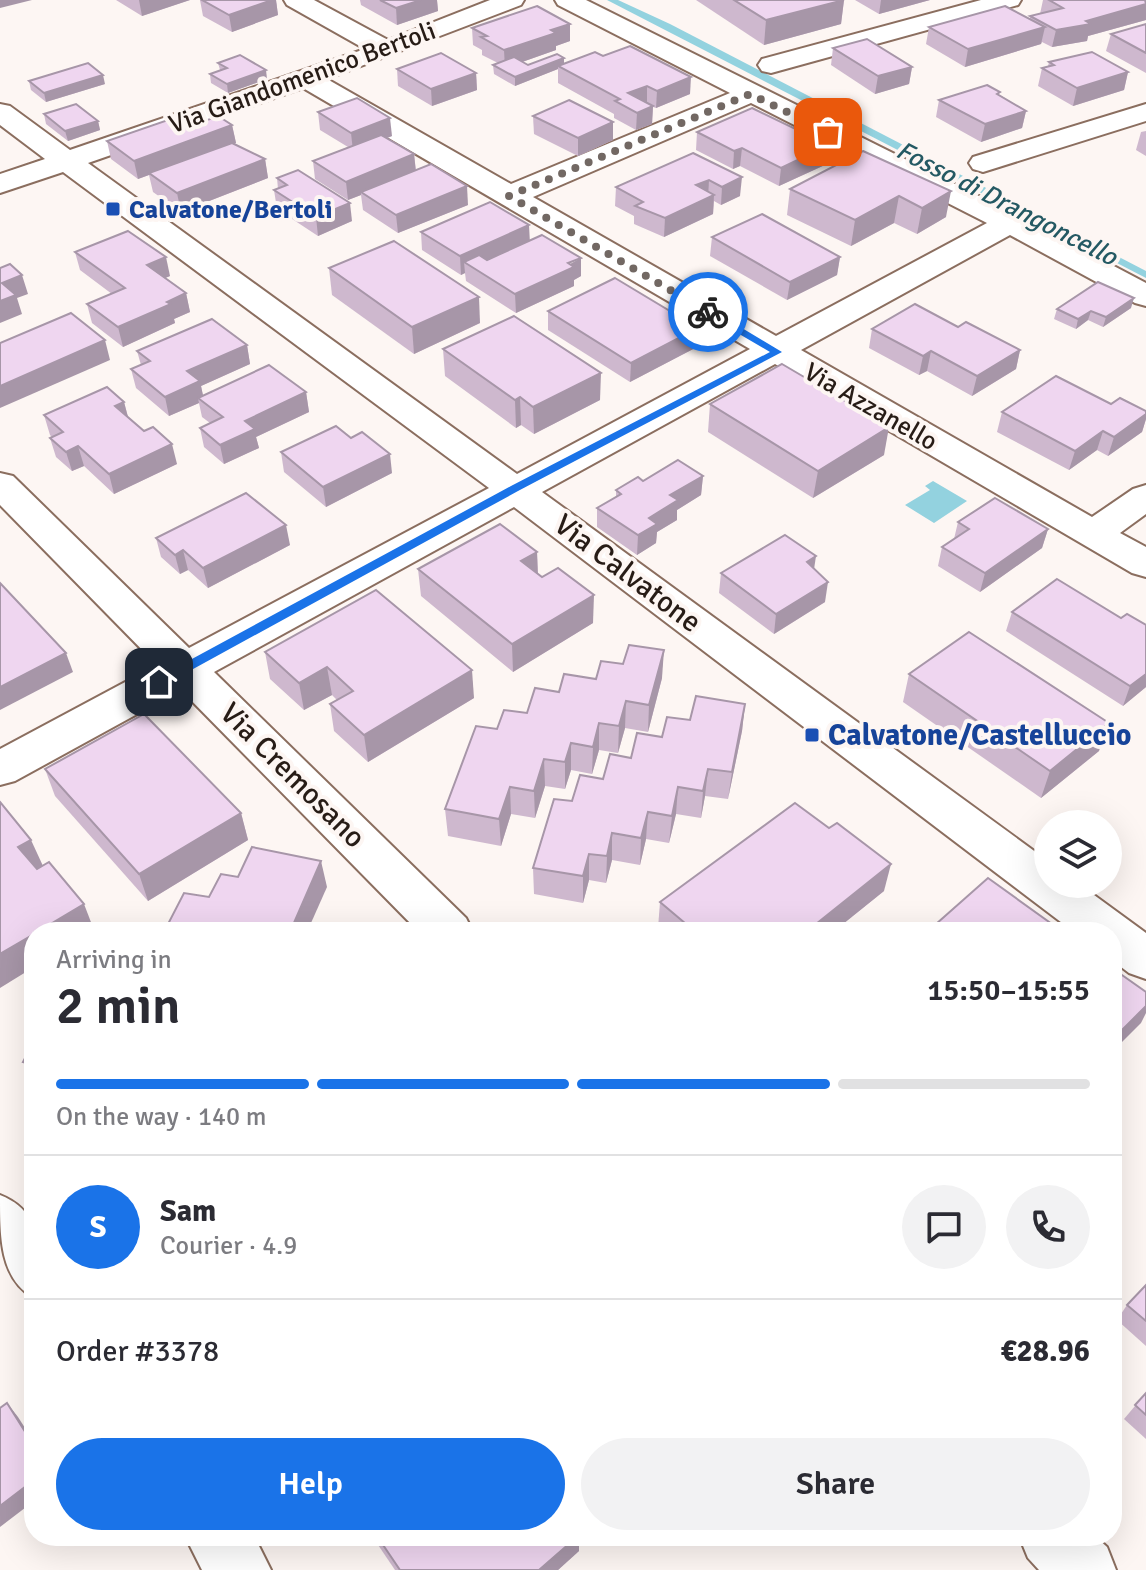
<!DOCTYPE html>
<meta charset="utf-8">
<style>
:root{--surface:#fff;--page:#f2f2f3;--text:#2b2b33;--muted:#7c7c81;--line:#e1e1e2;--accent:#1a73e8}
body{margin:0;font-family:Signika,sans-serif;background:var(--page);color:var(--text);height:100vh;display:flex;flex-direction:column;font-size:30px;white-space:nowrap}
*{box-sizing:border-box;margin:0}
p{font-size:26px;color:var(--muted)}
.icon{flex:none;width:44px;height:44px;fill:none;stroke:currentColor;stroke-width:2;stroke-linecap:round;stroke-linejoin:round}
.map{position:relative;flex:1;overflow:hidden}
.drawer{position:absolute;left:24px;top:922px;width:1098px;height:624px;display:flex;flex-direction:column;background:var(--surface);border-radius:32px;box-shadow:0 8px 32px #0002}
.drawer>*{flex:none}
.controls{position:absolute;left:1034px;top:810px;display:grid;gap:16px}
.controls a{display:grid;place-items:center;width:88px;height:88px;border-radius:50%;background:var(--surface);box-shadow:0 8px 32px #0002;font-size:40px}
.pin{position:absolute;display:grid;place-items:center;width:68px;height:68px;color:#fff;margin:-34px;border-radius:16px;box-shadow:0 4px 12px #0006}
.courier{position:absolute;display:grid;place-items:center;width:80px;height:80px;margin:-40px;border:6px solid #1a73e8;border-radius:50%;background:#fff;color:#222;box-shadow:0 2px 10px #0007}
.headline em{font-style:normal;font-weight:600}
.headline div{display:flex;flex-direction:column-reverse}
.headline{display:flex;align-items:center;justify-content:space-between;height:136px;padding:0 32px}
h1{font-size:52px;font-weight:600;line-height:60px}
.bar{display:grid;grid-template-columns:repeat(4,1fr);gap:12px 8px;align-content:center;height:96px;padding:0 32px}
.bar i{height:10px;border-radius:6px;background:var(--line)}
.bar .selected{background:var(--accent)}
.bar p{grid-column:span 4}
.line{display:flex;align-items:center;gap:20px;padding:0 32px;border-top:2px solid var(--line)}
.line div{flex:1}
.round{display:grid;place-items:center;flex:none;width:84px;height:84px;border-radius:42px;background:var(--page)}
.primary-button{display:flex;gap:16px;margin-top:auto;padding:16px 32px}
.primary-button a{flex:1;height:92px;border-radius:48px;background:var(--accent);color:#fff;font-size:32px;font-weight:600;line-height:92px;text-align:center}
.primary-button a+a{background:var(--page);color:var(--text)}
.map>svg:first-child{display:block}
.water{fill:#93d2df}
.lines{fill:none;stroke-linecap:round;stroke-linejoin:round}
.stream{fill:#93d2df;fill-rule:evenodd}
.street-casing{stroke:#8b6e5f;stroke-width:4}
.street{fill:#fff;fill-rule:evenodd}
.wall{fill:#ceb8ce}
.shaded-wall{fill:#a796a8}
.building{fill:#efd6f0;stroke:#a796a8;stroke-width:2}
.route{fill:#1a73e8}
.done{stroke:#726863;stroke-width:8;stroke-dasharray:0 14.4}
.transit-dot{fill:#1a4fb4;stroke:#fdf6f3;stroke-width:3}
.labels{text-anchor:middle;stroke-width:8;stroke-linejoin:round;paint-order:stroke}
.far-street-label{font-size:26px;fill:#271c16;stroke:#fdf6f3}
.far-water-label{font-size:26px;font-style:italic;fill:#245963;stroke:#fdf6f3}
.far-transit-label{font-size:26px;font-weight:bold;fill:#164399;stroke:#fdf6f3;text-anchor:start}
.street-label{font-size:30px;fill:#271c16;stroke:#fdf6f3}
.transit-label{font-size:30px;font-weight:bold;fill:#164399;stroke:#fdf6f3;text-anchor:start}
</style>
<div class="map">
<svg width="1146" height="1570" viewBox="0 0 1146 1570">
<rect width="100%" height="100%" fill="#fdf6f3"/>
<path class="water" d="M933 481 967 501 934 523 905 505 930 490 925 486Z"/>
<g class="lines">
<path class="stream" d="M607 0H618L670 24 1146 271V278Z"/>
<g class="street-casing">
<g id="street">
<path d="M284 0H314L388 40 490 0H524L521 5 327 79 511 184 730 93 558 5 555 0H586L1021 217 1146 283V306L1135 303 1010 235 801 350 1092 517 1133 489 1146 485V514L1120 533 1146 547V577L1132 573 775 364 542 492 1048 861V884H1079L1146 933V979L1129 973 1112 960V932H1074L514 507 214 672 466 918 473 932H419L181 690 15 781 0 785V749L157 665 0 505V473L13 476 189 648 489 488 63 172 0 193V174L45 159 0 125V104L10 106 70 150 365 49 287 5ZM303 88 750 349 517 474 88 163ZM751 103 987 223 776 336 533 197Z"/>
<path d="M981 0H1021L1018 5 771 73 762 71 758 65 762 59Z"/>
<path d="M1146 104V121L983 172 973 169 969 163 973 157Z"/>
<path d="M0 1195C48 1214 34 1254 34 1298 0 1279 0 1238 0 1195Z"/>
<path d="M185 1536H254L271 1570H202Z"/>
<path d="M1019 1536H1095L1107 1547 1116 1570H1039L1028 1558Z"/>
</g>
</g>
<use href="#street" class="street"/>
</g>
<g class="wall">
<path d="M116 0H190L142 16Z"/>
<path d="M200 0H276L278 15 232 32 203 16Z"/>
<path d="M360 0H437L438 11 397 25 361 5Z"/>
<path d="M696 0H844L841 24 764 45Z"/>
<path d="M855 0H930L879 14Z"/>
<path d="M1043 0H1145L1146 20 1088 36 1087 41 1052 47 1042 42 1041 44 965 67 926 44 929 27 1030 19V16L1040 14Z"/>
<path d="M570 24V41L556 46V50L522 62 528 65 564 64 603 56 690 94 656 108 653 107 652 124 636 130 614 118V114L558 83V69L515 86 494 74 493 65 498 63 482 55V50L473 45 472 28Z"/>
<path d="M1146 24V73L1106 51 1111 34Z"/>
<path d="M833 48 912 67 909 84 875 94 831 65Z"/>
<path d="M1049 62 1128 72 1124 90 1073 106 1038 86 1042 68 1048 66Z"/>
<path d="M218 63 267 79 228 93 211 83 210 74 220 70Z"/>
<path d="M397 69 476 73 477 90 432 106 398 86Z"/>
<path d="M29 81 105 84 46 102 31 90Z"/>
<path d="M1000 95 1026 111 1022 128 981 142 936 117 939 100Z"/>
<path d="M318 112 392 136 387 138 414 154 416 171 468 205 398 233 363 210 361 195 348 200 315 179 313 161 348 147 320 130Z"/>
<path d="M44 114 98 121 100 130 68 141 46 124Z"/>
<path d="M533 116 613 122V140L578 156 534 134Z"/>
<path d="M205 121 232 125 236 143 234 144 265 159 268 178 181 212 153 192 149 175 138 179 111 159 107 141Z"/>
<path d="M1146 131V156L1136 150 1141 132Z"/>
<path d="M697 132 827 164 779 186 740 166 733 169 696 150Z"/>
<path d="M863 151 946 217 917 234 894 223 851 246 787 215 790 189Z"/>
<path d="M693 153 740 196 721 205 714 201 713 214 664 237 634 224V216L615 206 616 187Z"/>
<path d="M277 178 352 221 318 236 277 209 274 190 278 189Z"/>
<path d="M421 232 529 241 581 276 574 280V286L516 313 466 281 465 273 461 275 422 250Z"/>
<path d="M712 237 840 257 837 275 787 300 710 256Z"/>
<path d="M75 252 170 276 165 278 186 293 190 312 174 319 175 323 123 347 92 323 87 304 112 294 80 270Z"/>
<path d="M329 268 480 323 414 354 332 295Z"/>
<path d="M1131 308 1103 327 1088 320 1076 329 1054 319 1057 309Z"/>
<path d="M548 311 698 328 697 347 630 382 548 330Z"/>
<path d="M958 327 1020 350 1016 369 972 396 927 371 919 375 869 348 872 329Z"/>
<path d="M247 345 250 364 201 386 203 396 306 392 309 412 256 437 259 448 224 464 204 447 200 428 210 423 202 417 199 403 169 416 136 388 131 369 141 365 137 351Z"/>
<path d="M443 349 600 400 534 434 521 425 516 428 445 376Z"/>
<path d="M124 402 128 417 177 464 114 494 84 466 72 471 56 457 50 438 52 437 50 435 44 415Z"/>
<path d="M710 404 884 455 813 498 708 432Z"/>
<path d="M1111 404 1146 411V419L1142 432 1108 456 1097 450 1069 470 997 432 1002 412Z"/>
<path d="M281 452 392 473 326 507 284 472Z"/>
<path d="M703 476 701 495 677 510V520L657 532 656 543 637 555 597 527V508L616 497V490L643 481Z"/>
<path d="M958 522 1048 529 1042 548 980 592 938 566 942 547 954 539Z"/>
<path d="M156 538 290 545 208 588 188 570 180 574 161 557Z"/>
<path d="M537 552 538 574 593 623 513 672 421 596 418 569Z"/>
<path d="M814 569 825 602 774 634 719 593 721 573Z"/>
<path d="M1012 612 1121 618 1146 625V687L1123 706 1006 631Z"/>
<path d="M265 652 474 698 368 762 334 731 330 704 337 700 332 695 304 710 270 679Z"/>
<path d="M909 674 1099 751 1041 798 903 702Z"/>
<path d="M662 678 648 732 625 728 618 753 599 750 592 774 571 770 565 789 545 786 535 818 511 814 501 846 448 836 445 809 497 729 527 713 559 692 596 679Z"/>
<path d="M745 704 742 731 728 799 705 796 701 818 676 814 669 843 646 839 640 865 612 860 606 883 589 880 583 903 534 894 533 868 572 801 631 758 690 720Z"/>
<path d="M45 769 241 813 248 840 148 901 55 796Z"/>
<path d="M884 891 833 932H662L658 928 660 902Z"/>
<path d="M34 1041V1083L23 1062Z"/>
<path d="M1146 1285V1346L1117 1320 1127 1305Z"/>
<path d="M1146 1393V1439L1124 1419Z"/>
<path d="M372 1536H579V1551L558 1570H395Z"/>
</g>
<g class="shaded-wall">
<path d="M0 0H32L0 8Z"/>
<path d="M139 0H190L142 16Z"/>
<path d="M272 0H276L278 15 232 32 229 15Z"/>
<path d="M421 0H437L438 11 397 25 396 8Z"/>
<path d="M844 0 841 24 764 45 766 20Z"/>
<path d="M881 0H930L879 14Z"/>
<path d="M1146 4V20L1088 36 1087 41 1052 47 1056 30Z"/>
<path d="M570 24V41L556 46V50L505 68 504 50 551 30Z"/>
<path d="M1045 27 1041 44 965 67 968 49Z"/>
<path d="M564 58V67L558 66V69L515 86V77Z"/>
<path d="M912 67 909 84 875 94 878 76Z"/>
<path d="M266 70 267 79 228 93 227 84Z"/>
<path d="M1128 72 1124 90 1073 106 1077 88Z"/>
<path d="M476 73 477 90 432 106 431 89Z"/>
<path d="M103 75 105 84 46 102 44 93Z"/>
<path d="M691 77 690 94 656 108 657 91Z"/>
<path d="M647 86V103L628 93Z"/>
<path d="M653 106 652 124 636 130 637 113Z"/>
<path d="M1026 111 1022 128 981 142 985 124Z"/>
<path d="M390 118 392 136 353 151 351 133Z"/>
<path d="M98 121 100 130 68 141 65 131Z"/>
<path d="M613 122V140L578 156V138Z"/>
<path d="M232 125 236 143 138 179 134 161Z"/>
<path d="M829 145 827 164 779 186 781 168Z"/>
<path d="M742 148 740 166 733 169 734 151Z"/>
<path d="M414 154 416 173 361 192V195L348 200 346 182Z"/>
<path d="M265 159 268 178 181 212 177 193Z"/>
<path d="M742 177 740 196 721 205 722 187Z"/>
<path d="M709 180 708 198 696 185Z"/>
<path d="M467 186 468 205 398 233 396 215Z"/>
<path d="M951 191 946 217 917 234 922 208Z"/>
<path d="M714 195 713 214 664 237 665 218Z"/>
<path d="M899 196 894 223 851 246 855 220Z"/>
<path d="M350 203 352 221 318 236 316 217Z"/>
<path d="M529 225 530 244 475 269 464 262 465 273 461 275 460 256Z"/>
<path d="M166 257 170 276 151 284 147 265Z"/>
<path d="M840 257 837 275 787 300 790 282Z"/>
<path d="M581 258V276L574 280V286L516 313 515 294Z"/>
<path d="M22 275 28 294 17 298 22 314 0 323V301L2 283Z"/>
<path d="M186 293 190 312 174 319 175 323 123 347 118 327Z"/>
<path d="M479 297 480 323 414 354 412 327Z"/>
<path d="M1134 298 1131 308 1103 327 1106 317Z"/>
<path d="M1091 311 1088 320 1076 329 1078 319Z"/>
<path d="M698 328 697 347 630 382 631 363Z"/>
<path d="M105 340 110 360 0 408V386Z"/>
<path d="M247 345 250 364 201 386 204 400 198 398 199 403 169 416 165 397 187 371Z"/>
<path d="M1020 350 1016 369 972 396 977 376Z"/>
<path d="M931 351 927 371 919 375 923 356Z"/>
<path d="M601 373 600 400 534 434 533 407Z"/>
<path d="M306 392 309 412 256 437 259 448 224 464 220 445 245 421Z"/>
<path d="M520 397 521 425 516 428 515 400Z"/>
<path d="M124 402 129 421 115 406Z"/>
<path d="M1146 414V419L1142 432 1108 456 1114 437Z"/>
<path d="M889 427 884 455 813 498 818 471Z"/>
<path d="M1103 431 1097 450 1069 470 1075 451Z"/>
<path d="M172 444 177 464 114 494 109 474Z"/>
<path d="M78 446 84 466 72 471 66 452Z"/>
<path d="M390 454 392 473 326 507 323 487Z"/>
<path d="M703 476 701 495 677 510V520L657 532 656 543 637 555 638 535 649 518 670 495Z"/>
<path d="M286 525 290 545 208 588 203 568Z"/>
<path d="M1048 529 1042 548 980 592 985 573Z"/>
<path d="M183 550 188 570 180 574 175 555Z"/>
<path d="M537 552 538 580 521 561Z"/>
<path d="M816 556 813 576 807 562Z"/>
<path d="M828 582 825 602 774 634 776 614Z"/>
<path d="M594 595 593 623 513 672 512 644Z"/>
<path d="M664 650 662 678 648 732 649 705Z"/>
<path d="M66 653 73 672 0 710V687Z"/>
<path d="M327 667 332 695 304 710 299 683Z"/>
<path d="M472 670 474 698 368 762 364 735Z"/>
<path d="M1146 674V687L1123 706 1130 686Z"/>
<path d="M626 701 625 728 618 753 619 726Z"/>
<path d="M745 704 742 731 728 799 732 772Z"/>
<path d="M599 723V750L592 774 593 747Z"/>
<path d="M1109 723 1099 751 1041 798 1050 771Z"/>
<path d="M571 743V770L565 789V762Z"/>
<path d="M544 759 545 786 535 818 534 791Z"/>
<path d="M708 769 705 796 701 818 703 791Z"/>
<path d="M510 787 511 814 501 846 499 819Z"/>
<path d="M678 787 676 814 669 843 672 816Z"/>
<path d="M648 812 646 839 640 865 641 838Z"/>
<path d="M241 813 248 840 148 901 139 874Z"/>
<path d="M612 833V860L606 883 607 856Z"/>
<path d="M31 840 43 866 30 874 18 847Z"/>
<path d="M589 854V880L583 903V876Z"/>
<path d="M321 861 327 887 307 932H290Z"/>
<path d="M891 864 884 891 833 932H806Z"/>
<path d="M84 904 94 930 91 932H37Z"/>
<path d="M34 934V967L0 988V954Z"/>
<path d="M1146 1006V1013L1141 1023 1112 1052V1040Z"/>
<path d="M7 1403 18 1417 34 1442V1446Z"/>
<path d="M34 1480V1501L0 1527V1506Z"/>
<path d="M578 1536H579V1551L558 1570H539Z"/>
</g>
<g class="building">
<path d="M202 0H272L229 15Z"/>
<path d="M380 0H421L396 8Z"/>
<path d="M734 0H844L766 20Z"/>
<path d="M1049 0H1145L1146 4 1086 21 1091 24 1056 30 1030 16 1063 8Z"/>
<path d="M537 6 570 24 551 30 556 33 504 50 481 37 487 36 472 28Z"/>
<path d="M1005 6 1045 27 968 49 929 27Z"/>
<path d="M1146 24V53L1111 34Z"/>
<path d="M867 39 912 67 878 76 833 48Z"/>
<path d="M630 46 691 77 657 91 647 86 628 93 653 106 637 113 615 101 620 99 558 66 595 52 603 56Z"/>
<path d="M1092 52 1128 72 1077 88 1042 68 1054 65 1049 62Z"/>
<path d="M441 53 476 73 431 89 397 69Z"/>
<path d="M557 54 564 58 515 77 493 65 514 57 528 65Z"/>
<path d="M240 55 266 70 227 84 210 74 227 68 218 63Z"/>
<path d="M88 63 103 75 44 93 29 81Z"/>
<path d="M987 85 1000 92 997 94 1026 111 985 124 939 100Z"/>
<path d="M357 98 390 118 351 133 318 112Z"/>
<path d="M569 100 613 122 578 138 533 116Z"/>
<path d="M76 104 98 121 65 131 44 114Z"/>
<path d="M752 108 829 145 781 168 742 148 734 151 697 132Z"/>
<path d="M191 112 205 121 218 116 232 125 134 161 107 141Z"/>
<path d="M381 135 414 154 346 182 313 161Z"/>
<path d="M232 143 265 159 177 193 149 173Z"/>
<path d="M863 151 951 191 922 208 899 196 855 220 790 189Z"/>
<path d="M693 153 742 177 722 187 709 180 696 185 714 195 665 218 635 206 643 202 616 187Z"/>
<path d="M431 164 467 186 396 215 361 192Z"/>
<path d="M298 170 350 203 316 217 274 190 287 185 277 178Z"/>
<path d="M490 202 529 225 460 256 421 232Z"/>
<path d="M762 214 840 257 790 282 712 237Z"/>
<path d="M128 231 166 257 147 265 186 293 167 302 171 304 118 327 87 304 125 288 75 252Z"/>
<path d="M542 235 581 258 568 263 574 267 515 294 464 262 479 255 487 260Z"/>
<path d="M394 241 479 297 412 327 329 268Z"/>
<path d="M10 264 22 275 2 283 16 295 0 301V268Z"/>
<path d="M615 278 698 328 631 363 548 311Z"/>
<path d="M1098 282 1134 298 1106 317 1091 311 1078 319 1057 309Z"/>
<path d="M915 304 958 327 966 322 1020 350 977 376 931 351 923 356 872 329Z"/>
<path d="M71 313 105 340 0 386V343Z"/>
<path d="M514 316 601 373 533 407 520 397 515 400 443 349Z"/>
<path d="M212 319 247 345 187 371 200 381 165 397 131 369 150 361 137 351Z"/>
<path d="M782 364 889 427 818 471 710 404Z"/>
<path d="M269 365 306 392 245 421 255 429 220 445 200 428 223 417 198 398Z"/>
<path d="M1056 376 1111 404 1120 398 1146 411V414L1114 437 1103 431 1075 451 1002 412Z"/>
<path d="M107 387 124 402 115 406 144 431 153 427 172 444 109 474 78 446 66 452 50 438 63 432 44 415Z"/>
<path d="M336 426 351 438 362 432 390 454 323 487 281 452Z"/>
<path d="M678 460 703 476 670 495 678 500 649 518 657 524 638 535 597 508 621 494 616 490 638 477 643 481Z"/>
<path d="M246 493 286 525 203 568 183 550 175 555 156 538Z"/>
<path d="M995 498 1048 529 985 573 942 547 969 529 958 522Z"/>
<path d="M500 524 537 552 521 561 542 577 558 568 594 595 512 644 418 569Z"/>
<path d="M785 535 816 556 807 562 828 582 776 614 721 573Z"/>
<path d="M1057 579 1121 618 1127 614 1146 625V674L1130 686 1012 612Z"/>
<path d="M0 583 66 653 0 687Z"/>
<path d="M376 590 472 670 364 735 330 704 353 691 327 667 299 683 265 652Z"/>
<path d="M969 632 1109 723 1050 771 909 674Z"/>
<path d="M629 645 664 650 649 705 626 701 619 726 599 723 593 747 571 743 565 762 544 759 534 791 510 787 499 819 445 809 476 726 497 729 504 710 527 713 535 688 559 692 564 674 596 679 601 661 623 664Z"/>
<path d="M696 696 745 704 732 772 708 769 703 791 678 787 672 816 648 812 641 838 612 833 607 856 589 854 583 876 533 868 554 799 572 801 580 775 603 779 610 754 631 758 637 733 662 737 667 717 690 720Z"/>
<path d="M144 714 241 813 139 874 45 769Z"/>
<path d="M0 802 31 840 18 847 37 869 49 862 84 904 37 932H34V934L0 954Z"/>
<path d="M795 803 829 828 837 823 891 864 806 932H689L692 929 660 902Z"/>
<path d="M252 847 321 861 290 932H140L143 926 165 930 184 893 209 897 221 874 238 877Z"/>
<path d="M988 878 1063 932H927Z"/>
<path d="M1112 968 1146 992V1006L1112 1040Z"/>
<path d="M34 1041V1064L23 1062Z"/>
<path d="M1146 1285V1321L1127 1305Z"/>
<path d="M1146 1393V1415L1135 1405Z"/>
<path d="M7 1403 34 1446V1480L0 1506V1408Z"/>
<path d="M377 1536H578L539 1570H400Z"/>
</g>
<path class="route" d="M705 310H712L782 352 518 491 164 685H155V679L511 486 770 352 705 314Z"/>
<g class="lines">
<path class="done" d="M708 312 509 196 750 94 828 132"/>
</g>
<g class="transit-dot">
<rect x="105" y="201" width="16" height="16" rx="4"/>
<rect x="804" y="727" width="16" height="16" rx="4"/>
</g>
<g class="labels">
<g class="far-street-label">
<text transform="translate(302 77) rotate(-20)" y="9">Via Giandomenico Bertoli</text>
<text transform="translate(871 406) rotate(30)" y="9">Via Azzanello</text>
</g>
<g class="far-water-label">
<text transform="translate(1007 203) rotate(27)" y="9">Fosso di Drangoncello</text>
</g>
<g class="far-transit-label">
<text x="129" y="218">Calvatone/Bertoli</text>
</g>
<g class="street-label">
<text transform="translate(628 573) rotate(37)" y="10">Via Calvatone</text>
<text transform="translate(293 775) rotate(45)" y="10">Via Cremosano</text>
</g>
<g class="transit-label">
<text x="828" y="745">Calvatone/Castelluccio</text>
</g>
</g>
</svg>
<div class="controls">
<a><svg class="icon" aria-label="layers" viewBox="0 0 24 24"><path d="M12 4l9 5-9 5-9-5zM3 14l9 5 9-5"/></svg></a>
</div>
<div class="pin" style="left:828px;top:132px;background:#ea580c"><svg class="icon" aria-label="bag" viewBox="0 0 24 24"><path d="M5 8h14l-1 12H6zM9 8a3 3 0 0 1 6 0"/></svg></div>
<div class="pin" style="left:159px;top:682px;background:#1f2937"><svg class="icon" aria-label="home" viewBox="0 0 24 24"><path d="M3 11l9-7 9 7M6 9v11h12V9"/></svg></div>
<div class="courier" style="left:708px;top:312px"><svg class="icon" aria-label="bike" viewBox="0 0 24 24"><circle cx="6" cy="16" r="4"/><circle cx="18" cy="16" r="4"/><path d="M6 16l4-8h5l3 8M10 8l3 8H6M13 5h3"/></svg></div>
<section class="drawer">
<div class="headline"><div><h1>2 min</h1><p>Arriving in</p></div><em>15:50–15:55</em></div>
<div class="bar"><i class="selected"></i><i class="selected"></i><i class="selected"></i><i></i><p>On the way · 140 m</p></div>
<div class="line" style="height:144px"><b class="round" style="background:var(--accent);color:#fff">S</b><div><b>Sam</b><p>Courier · 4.9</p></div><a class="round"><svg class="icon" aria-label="chat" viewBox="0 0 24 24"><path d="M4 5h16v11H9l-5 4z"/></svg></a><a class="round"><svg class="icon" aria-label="phone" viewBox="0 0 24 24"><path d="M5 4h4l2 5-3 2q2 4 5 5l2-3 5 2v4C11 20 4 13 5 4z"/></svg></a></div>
<div class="line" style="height:104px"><div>Order #3378</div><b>€28.96</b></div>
<div class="primary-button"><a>Help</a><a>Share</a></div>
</section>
</div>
